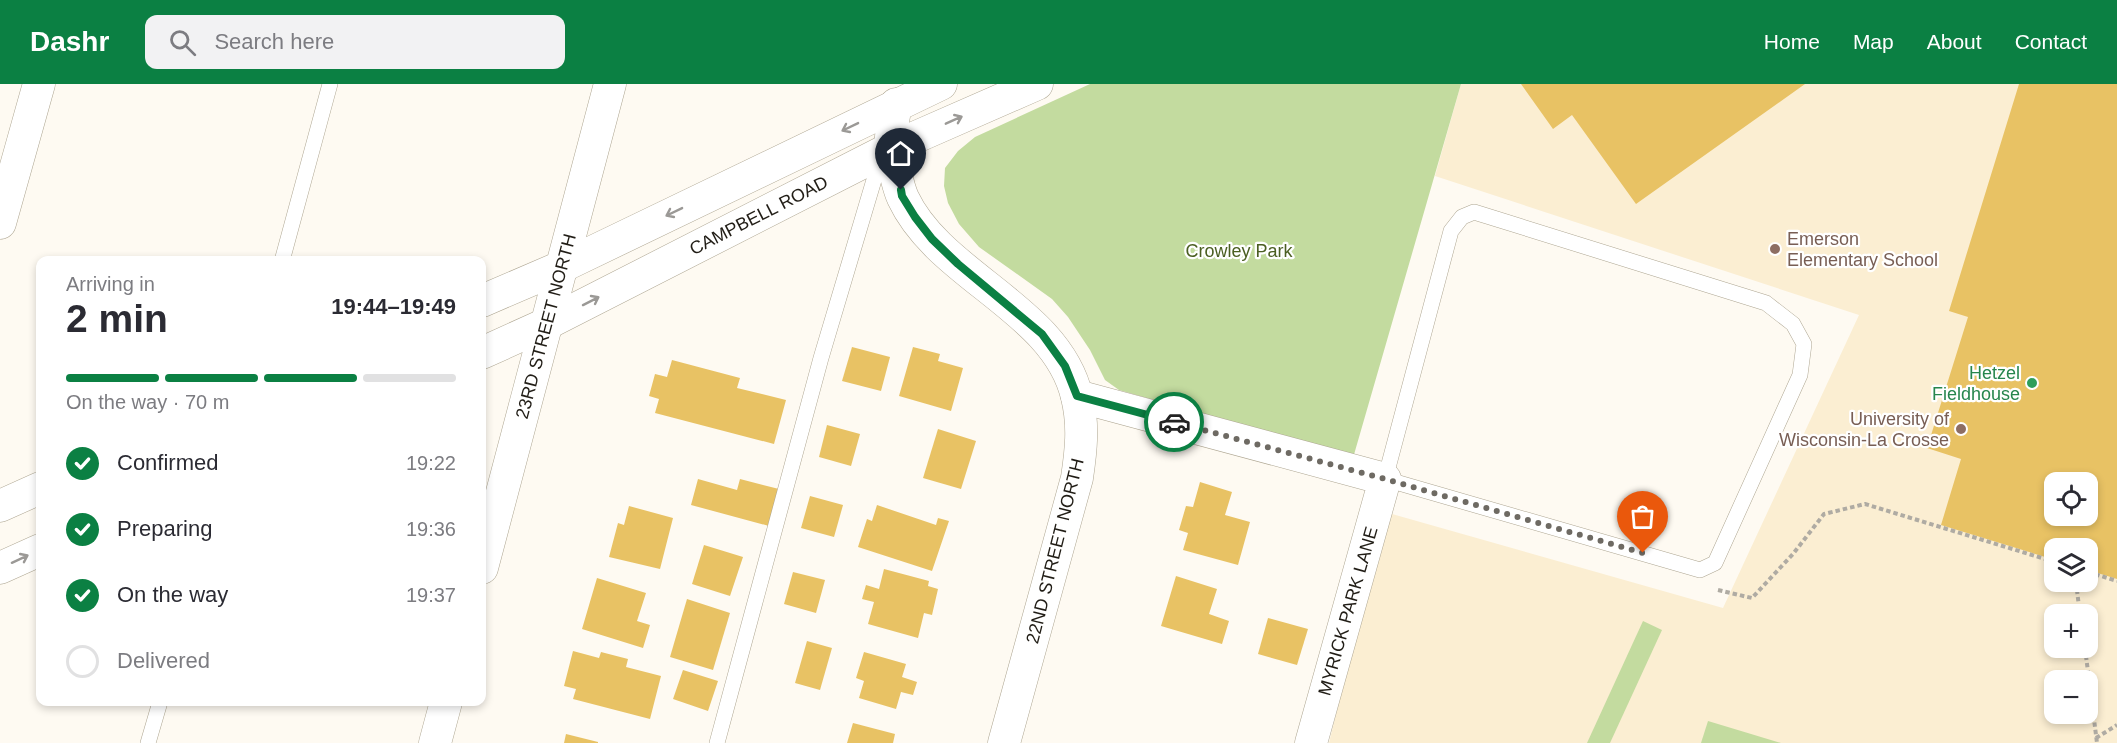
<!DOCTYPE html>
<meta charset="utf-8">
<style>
:root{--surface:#fff;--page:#f2f2f3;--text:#2b2b33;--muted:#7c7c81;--line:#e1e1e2;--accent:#0b8043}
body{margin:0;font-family:Helvetica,sans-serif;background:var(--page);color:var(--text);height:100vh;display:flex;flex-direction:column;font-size:22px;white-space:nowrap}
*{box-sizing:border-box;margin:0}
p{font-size:20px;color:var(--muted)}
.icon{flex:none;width:33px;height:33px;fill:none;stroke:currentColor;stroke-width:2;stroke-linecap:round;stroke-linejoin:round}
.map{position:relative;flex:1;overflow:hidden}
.drawer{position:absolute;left:36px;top:172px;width:450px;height:450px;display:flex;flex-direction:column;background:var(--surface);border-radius:12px;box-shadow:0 3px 9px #0003}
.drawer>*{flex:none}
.tools{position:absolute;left:2044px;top:388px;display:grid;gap:12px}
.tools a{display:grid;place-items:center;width:54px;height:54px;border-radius:12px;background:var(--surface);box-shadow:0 3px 9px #0003;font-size:30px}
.pin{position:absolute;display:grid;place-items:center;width:51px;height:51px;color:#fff;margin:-62px -26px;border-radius:50% 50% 50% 0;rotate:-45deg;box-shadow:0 0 6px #0007}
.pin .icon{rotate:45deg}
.courier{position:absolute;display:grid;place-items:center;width:60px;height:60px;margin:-30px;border:4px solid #0b8043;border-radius:50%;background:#fff;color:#222;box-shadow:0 2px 8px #0007}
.headline em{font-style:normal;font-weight:600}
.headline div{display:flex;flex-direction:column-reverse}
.headline{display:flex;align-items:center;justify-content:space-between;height:102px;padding:0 30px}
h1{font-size:39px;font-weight:600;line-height:45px}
.bar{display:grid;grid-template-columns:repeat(4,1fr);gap:9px 6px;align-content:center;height:72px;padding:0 30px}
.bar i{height:8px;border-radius:4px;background:var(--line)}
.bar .selected{background:var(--accent)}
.bar p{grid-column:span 4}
ol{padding:0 30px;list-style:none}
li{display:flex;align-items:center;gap:18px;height:66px}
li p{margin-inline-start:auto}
li .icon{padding:6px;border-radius:50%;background:var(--accent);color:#fff;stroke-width:4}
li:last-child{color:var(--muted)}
li i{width:33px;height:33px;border:3px solid var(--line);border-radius:50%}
header{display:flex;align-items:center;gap:36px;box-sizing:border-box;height:84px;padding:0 30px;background:var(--accent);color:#fff}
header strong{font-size:28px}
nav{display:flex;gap:33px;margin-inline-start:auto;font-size:21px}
.search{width:420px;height:54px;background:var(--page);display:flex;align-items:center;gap:15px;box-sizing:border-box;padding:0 21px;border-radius:12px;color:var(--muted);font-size:22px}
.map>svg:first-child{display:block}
.built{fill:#fbeed2;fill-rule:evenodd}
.green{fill:#c3db9f}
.building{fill:#e8c264;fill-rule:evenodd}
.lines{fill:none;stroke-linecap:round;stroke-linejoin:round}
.lane-casing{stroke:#aea692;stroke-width:16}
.street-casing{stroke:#aea692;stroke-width:33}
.path{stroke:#afaba3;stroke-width:4;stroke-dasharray:4.5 3;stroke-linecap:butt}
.lane{stroke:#fff;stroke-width:15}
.street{stroke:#fff;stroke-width:32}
.oneway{stroke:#9b9996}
.done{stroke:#6e6a63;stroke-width:6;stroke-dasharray:0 10.8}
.route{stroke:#0b8043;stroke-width:8}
.education-dot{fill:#8d6e63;stroke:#fff;stroke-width:2}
.leisure-dot{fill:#2e9e5b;stroke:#fff;stroke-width:2}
.labels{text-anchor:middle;stroke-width:4.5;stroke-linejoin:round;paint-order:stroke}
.street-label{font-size:18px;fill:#211d16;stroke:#fff}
.education-label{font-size:18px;fill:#785e54;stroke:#fff;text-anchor:start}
.park-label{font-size:18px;fill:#4b5f22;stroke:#fff}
.leisure-label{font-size:18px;fill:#27864d;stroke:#fff;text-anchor:end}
</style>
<header>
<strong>Dashr</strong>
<div class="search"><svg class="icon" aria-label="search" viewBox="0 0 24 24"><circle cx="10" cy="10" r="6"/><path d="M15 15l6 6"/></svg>Search here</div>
<nav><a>Home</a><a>Map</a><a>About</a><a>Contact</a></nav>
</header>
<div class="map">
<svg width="2117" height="659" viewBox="0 0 2117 659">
<rect width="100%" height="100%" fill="#fefaf2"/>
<path class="built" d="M1461 0H2117V659H1329L1385 428 1723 524 1859 231 1435 92ZM2055 399H2088V432H2055ZM2055 465H2088V498H2055ZM2055 531H2088V564H2055ZM2055 597H2088V630H2055Z"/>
<g class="green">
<path d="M1090 0H1461L1353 374 1119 306 1105 296 1090 266 1068 233 1052 215 979 163 959 140 948 119 944 102 945 84 958 67 975 53Z"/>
<path d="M1643 537 1662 546 1610 659H1587Z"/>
<path d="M1708 637 1781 659H1701Z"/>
</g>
<g class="building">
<path d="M1521 0H1805L1636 120 1572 31 1553 45Z"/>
<path d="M2019 0H2117V495L2088 486V465H2055V476L1941 441 1961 375 1927 364 1968 233 1949 227ZM2055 399H2088V432H2055Z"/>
<path d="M852 263 890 273 881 307 842 297Z"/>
<path d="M913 263 940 270 938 277 963 284 951 327 899 312Z"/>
<path d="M672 276 740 294 737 304 786 316 774 360 655 329 659 315 649 312 655 290 667 293Z"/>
<path d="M827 341 860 350 851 382 819 373Z"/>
<path d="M938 345 976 357 961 405 923 394Z"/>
<path d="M698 395 737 406 740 395 779 405 769 442 691 421Z"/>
<path d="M1200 398 1232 408 1225 431 1250 438 1238 481 1183 466 1188 449 1179 446 1186 422 1193 423Z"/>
<path d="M810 412 843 421 834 453 801 444Z"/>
<path d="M877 421 936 441 938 434 949 437 932 487 858 463 867 435 872 437Z"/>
<path d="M629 422 673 434 660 485 609 473 618 439 624 441Z"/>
<path d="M704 461 743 473 730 512 692 500Z"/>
<path d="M884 485 929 497 928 502 938 505 932 531 924 529 918 554 868 540 874 518 862 515 866 501 879 505Z"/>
<path d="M793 488 825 496 816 529 784 520Z"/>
<path d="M1176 492 1217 505 1209 530 1229 537 1222 560 1161 542Z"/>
<path d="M597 494 646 509 637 537 650 541 643 564 582 545Z"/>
<path d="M687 515 730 529 713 586 670 573Z"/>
<path d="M1268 534 1308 545 1297 581 1258 570Z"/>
<path d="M807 557 832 564 820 606 795 599Z"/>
<path d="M573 567 599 574 601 568 628 575 626 583 661 592 650 635 573 615 576 605 564 602Z"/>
<path d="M864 568 906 580 902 593 917 598 913 611 901 608 896 625 859 614 864 597 856 594Z"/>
<path d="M683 586 718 597 708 627 673 615Z"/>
<path d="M853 639 895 650 893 659H847Z"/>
<path d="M566 650 598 658V659H564Z"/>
</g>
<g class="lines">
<g class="lane-casing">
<g id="lane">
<path d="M1474 128 1766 219 1793 240 1804 260 1800 291 1715 479 1700 486 1385 395 1451 147 1462 133Z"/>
<path d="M282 177 330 0"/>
<path d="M148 659 160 618"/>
<path d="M717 659 821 274 882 69"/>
</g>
</g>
<g class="street-casing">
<g id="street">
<path d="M896 20C894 34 889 52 891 65 893 78 898 103 903 114 940 193 1057 225 1077 313 1084 341 1081 367 1077 394L1004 659"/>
<path d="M0 139 39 0"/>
<path d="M482 217 561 183 941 0"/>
<path id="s1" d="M482 269 546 240 891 64 1037 0"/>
<path d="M1077 312 1385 395 1311 659"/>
<path d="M0 422 40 404"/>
<path d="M0 484 40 466"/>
<path id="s2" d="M482 484 610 0"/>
<path d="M435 659 446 618"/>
</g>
</g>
<g class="path">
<path d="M2088 488 2117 497"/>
<path d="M2076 498 2080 531"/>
<path d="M1718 506 1752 514 1793 470 1824 430 1865 420 2055 478"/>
<path d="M2085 564 2097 659"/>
<path d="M2096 654 2117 641"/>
</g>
<use href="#lane" class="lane"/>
<use href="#street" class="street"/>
</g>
<defs><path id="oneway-shaft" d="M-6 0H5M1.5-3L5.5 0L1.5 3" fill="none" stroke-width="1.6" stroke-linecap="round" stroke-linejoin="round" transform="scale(1.5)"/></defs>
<g class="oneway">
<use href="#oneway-shaft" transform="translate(954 36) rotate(-24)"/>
<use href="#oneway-shaft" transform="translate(850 43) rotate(154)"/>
<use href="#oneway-shaft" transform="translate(674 128) rotate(154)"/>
<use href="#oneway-shaft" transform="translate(591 217) rotate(-27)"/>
<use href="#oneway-shaft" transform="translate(20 475) rotate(-25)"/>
</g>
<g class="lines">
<path class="done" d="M1174 338 1385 395 1643 469"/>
<path class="route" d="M901 106 902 112 915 133 932 155 958 180 1042 250 1065 282 1077 312 1174 338"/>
</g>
<g class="education-dot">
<circle cx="1775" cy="165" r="6"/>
<circle cx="1961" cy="345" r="6"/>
</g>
<circle class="leisure-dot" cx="2032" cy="299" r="6"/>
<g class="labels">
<g class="street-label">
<text dy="6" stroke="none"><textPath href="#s1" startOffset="309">CAMPBELL ROAD</textPath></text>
<text dy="6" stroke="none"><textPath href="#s2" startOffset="250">23RD STREET NORTH</textPath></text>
<text transform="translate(1055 467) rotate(-76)" y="6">22ND STREET NORTH</text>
<text transform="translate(1348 527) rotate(-74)" y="6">MYRICK PARK LANE</text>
</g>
<g class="education-label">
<text x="1787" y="161">Emerson<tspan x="1787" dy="21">Elementary School</tspan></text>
<text x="1949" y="341" text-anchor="end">University of<tspan x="1949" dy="21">Wisconsin-La Crosse</tspan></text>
</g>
<g class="park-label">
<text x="1239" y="173">Crowley Park</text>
</g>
<g class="leisure-label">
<text x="2020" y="295">Hetzel<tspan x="2020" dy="21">Fieldhouse</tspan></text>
</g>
</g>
</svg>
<div class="tools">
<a><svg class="icon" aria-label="locate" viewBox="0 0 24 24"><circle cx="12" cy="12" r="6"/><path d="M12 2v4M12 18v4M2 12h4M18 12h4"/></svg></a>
<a><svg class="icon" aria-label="layers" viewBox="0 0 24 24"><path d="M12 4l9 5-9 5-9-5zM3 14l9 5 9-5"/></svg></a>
<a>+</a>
<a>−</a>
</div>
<div class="pin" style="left:1643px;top:469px;background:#ea580c"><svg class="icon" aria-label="bag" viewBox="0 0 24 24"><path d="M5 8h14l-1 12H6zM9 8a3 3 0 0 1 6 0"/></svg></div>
<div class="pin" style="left:901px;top:106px;background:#1f2937"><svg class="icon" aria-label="home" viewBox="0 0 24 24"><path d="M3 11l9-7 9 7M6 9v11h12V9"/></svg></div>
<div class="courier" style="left:1174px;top:338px"><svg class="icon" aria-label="car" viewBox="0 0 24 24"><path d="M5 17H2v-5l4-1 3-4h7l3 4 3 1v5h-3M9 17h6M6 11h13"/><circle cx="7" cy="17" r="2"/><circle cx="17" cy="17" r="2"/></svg></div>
<section class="drawer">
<div class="headline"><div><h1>2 min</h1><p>Arriving in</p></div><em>19:44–19:49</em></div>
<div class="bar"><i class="selected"></i><i class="selected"></i><i class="selected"></i><i></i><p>On the way · 70 m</p></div>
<ol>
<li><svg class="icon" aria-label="check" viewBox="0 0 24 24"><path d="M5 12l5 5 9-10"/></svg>Confirmed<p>19:22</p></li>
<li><svg class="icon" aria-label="check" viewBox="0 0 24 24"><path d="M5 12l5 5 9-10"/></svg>Preparing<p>19:36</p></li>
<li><svg class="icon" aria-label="check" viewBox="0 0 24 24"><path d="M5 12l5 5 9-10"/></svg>On the way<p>19:37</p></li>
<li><i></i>Delivered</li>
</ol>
</section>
</div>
